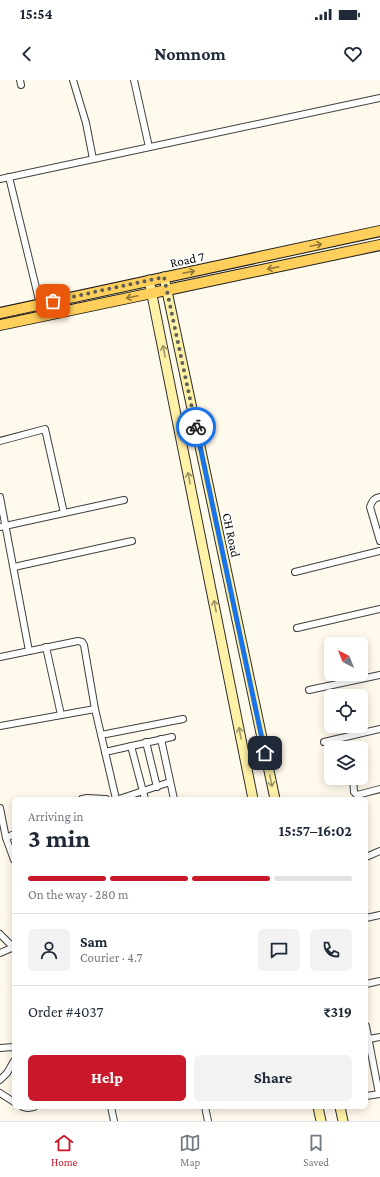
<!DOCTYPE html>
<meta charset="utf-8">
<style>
:root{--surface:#fff;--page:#f2f2f3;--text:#1f2937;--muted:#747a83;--line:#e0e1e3;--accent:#c81829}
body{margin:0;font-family:"Crimson Pro",serif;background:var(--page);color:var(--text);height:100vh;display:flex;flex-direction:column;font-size:15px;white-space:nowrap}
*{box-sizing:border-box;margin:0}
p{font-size:13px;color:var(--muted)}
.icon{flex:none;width:22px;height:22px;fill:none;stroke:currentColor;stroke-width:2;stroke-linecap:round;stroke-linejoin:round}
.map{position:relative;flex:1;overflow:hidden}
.sheet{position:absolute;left:12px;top:717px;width:356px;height:312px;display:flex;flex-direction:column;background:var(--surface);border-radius:6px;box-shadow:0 2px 10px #0003}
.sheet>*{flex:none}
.needle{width:26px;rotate:318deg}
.fabs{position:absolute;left:324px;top:557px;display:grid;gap:8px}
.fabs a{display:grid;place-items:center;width:44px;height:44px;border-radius:6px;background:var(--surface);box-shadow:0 2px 10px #0003;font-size:20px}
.pin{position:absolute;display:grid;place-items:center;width:34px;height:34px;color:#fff;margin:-17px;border-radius:8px;box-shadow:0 2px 6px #0006}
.courier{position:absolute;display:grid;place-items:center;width:40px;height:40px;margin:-20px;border:3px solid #1a73e8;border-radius:50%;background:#fff;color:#222;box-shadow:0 1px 5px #0007}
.headline em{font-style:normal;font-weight:700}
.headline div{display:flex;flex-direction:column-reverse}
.headline{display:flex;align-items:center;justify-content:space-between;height:68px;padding:0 16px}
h1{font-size:26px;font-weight:700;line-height:30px}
.bar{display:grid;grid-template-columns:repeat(4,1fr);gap:6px 4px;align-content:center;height:48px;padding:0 16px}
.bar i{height:5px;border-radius:3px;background:var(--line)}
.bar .selected{background:var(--accent)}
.bar p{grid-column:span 4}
.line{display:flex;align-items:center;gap:10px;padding:0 16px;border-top:1px solid var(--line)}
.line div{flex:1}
.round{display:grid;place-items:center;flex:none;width:42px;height:42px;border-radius:6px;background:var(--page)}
.button{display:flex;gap:8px;margin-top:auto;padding:8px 16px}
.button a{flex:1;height:46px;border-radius:6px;background:var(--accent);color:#fff;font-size:16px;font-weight:700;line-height:46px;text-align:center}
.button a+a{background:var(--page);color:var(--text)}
.status{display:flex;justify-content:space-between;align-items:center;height:28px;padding:0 20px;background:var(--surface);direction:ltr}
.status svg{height:11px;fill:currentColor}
header{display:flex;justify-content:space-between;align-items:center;height:52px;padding:0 16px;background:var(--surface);font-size:18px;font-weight:700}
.menu{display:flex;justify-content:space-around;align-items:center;height:56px;border-top:1px solid var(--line);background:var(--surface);font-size:11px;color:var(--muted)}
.menu a{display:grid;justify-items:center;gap:2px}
.menu .selected{color:var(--accent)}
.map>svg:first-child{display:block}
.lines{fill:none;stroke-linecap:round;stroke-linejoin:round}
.street-casing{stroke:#3f3f3f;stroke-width:8}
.secondary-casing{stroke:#2e2e2e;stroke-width:11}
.primary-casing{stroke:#1d1d1d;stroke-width:12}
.street{stroke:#fff;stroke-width:6}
.secondary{stroke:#fff1a6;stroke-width:9}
.primary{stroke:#ffcf5b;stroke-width:10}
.oneway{stroke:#927737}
.oneway2{stroke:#9e9568}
.done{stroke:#615f5a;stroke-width:4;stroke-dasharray:0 7.2}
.route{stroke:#1a73e8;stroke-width:5}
.labels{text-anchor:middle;stroke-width:4;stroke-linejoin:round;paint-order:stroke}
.street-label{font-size:13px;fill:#0c0c0c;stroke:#fff}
</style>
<div class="status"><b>15:54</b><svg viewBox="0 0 49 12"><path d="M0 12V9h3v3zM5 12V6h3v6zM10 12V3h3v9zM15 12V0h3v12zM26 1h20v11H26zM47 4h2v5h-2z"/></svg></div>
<header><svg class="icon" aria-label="back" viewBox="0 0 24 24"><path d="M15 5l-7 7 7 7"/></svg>Nomnom<svg class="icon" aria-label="heart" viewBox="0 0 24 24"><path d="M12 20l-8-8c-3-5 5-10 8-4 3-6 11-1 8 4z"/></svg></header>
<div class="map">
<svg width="380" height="1041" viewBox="0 0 380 1041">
<rect width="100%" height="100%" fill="#fffaeb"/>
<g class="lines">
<g class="street-casing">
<g id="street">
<path d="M20 0 21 5"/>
<path d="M73 0 86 43 93 79"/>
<path d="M134 0 149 67"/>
<path d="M9 97 40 224"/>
<path d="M0 99 380 18"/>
<path d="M0 361 45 349 64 433"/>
<path d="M0 417 29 571"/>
<path d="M380 417C374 418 372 421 370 427L380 461"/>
<path d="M0 447 124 420"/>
<path d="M14 487 132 461"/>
<path d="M295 492 380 471"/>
<path d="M297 548 380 529"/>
<path d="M46 567 61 635"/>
<path d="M0 577 78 561 82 562 84 565 95 629 116 719"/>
<path d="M309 610 380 595"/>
<path d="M0 646 95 629"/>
<path d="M101 655 183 639"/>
<path d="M161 659 174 719"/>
<path d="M146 662 157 707"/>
<path d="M324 662 380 649"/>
<path d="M131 666 145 719"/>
<path d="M105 672 172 657"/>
<path d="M353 698 354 712 357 715 380 709"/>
<path d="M82 719 87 718 106 719"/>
<path d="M119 719 170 702"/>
<path d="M0 728 6 758 14 780"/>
<path d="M6 758 14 754"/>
<path d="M366 777 380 771"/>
<path d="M366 838 380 835"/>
<path d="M0 854 13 867"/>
<path d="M0 873 14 867"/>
<path d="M366 904 380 901"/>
<path d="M366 946 379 1014"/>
<path d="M369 959 380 957"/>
<path d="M0 968 14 967"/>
<path d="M0 1000 7 993 14 981"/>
<path d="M0 1013 14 1022"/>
<path d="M366 1016 380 1014"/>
<path d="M23 1027 28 1028 34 1027"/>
<path d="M111 1027 114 1041"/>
<path d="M205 1027 208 1041"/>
</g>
</g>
<g class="secondary-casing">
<g id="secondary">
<path d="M164 197 275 719"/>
<path d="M149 200 253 719"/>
<path d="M318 1027 321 1041"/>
<path d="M340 1027 343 1041"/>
</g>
</g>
<g class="primary-casing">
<g id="primary">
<path d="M0 233 380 151"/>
<path d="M0 245 152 213 167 210 380 165"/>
</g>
</g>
<use href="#street" class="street"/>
<use href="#secondary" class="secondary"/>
<use href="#primary" class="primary"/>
</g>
<defs><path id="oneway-shaft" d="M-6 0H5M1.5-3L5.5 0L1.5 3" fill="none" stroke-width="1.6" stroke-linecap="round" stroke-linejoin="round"/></defs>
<g class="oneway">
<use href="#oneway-shaft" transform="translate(316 165) rotate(-12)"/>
<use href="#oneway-shaft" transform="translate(273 188) rotate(168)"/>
<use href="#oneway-shaft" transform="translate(189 192) rotate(-12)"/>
<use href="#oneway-shaft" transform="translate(132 217) rotate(168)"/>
</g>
<g class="oneway2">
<use href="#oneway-shaft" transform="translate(164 271) rotate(-101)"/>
<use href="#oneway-shaft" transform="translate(189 398) rotate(-101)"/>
<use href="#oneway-shaft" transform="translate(215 526) rotate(-101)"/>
<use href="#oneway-shaft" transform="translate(240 653) rotate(-101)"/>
<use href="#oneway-shaft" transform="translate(271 701) rotate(78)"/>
</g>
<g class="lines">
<path class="done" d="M53 221 164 197 196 347"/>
<path class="route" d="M196 347 265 673"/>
</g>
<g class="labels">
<g class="street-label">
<text transform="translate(187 179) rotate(-12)" y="5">Road 7</text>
<text transform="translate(232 455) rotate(78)" y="5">CH Road</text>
</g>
</g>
</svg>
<div class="fabs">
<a><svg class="needle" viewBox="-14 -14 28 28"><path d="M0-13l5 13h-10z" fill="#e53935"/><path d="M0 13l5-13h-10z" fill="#747a83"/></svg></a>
<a><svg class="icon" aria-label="locate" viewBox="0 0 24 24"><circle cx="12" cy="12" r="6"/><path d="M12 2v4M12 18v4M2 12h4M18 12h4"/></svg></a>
<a><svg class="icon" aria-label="layers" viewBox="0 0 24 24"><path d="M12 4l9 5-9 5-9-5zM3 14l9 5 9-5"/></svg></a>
</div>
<div class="pin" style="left:53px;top:221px;background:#ea580c"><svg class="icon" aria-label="bag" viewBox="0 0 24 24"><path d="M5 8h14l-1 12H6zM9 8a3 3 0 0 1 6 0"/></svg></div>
<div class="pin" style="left:265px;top:673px;background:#1f2937"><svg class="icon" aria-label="home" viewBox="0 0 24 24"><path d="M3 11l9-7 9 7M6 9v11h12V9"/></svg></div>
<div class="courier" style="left:196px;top:347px"><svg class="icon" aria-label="bike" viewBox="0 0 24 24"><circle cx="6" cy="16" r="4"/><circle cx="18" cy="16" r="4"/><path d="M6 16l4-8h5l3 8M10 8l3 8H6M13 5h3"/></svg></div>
<section class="sheet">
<div class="headline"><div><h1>3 min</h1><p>Arriving in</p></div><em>15:57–16:02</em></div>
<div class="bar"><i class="selected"></i><i class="selected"></i><i class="selected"></i><i></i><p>On the way · 280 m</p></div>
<div class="line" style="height:72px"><a class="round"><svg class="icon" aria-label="person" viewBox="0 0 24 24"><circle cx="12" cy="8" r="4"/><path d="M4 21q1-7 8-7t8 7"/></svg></a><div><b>Sam</b><p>Courier · 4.7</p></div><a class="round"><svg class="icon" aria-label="chat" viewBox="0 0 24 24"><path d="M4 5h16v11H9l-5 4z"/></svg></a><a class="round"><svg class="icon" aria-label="phone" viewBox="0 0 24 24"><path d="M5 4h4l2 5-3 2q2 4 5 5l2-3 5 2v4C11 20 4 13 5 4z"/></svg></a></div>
<div class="line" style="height:52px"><div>Order #4037</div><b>₹319</b></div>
<div class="button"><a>Help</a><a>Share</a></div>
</section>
</div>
<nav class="menu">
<a class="selected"><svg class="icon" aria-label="home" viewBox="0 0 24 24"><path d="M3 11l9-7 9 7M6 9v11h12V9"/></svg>Home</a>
<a><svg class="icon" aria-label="map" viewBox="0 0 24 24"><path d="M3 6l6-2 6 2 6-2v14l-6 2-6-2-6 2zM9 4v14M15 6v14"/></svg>Map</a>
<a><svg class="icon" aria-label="saved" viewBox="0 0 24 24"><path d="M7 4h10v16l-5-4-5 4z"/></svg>Saved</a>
</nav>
